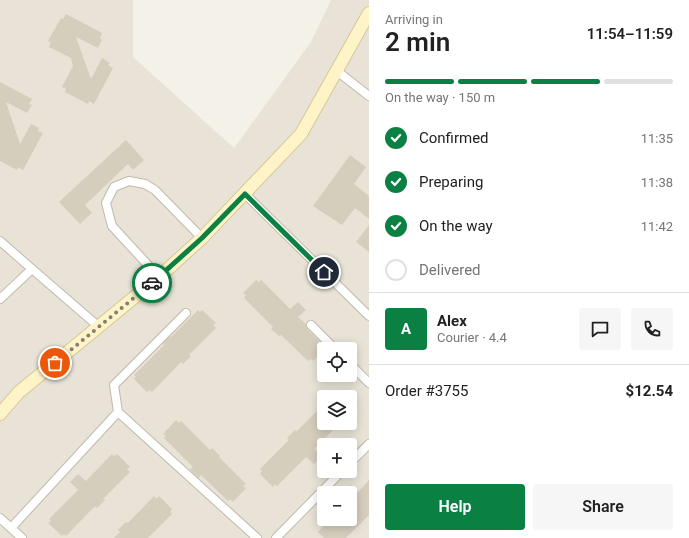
<!DOCTYPE html>
<meta charset="utf-8">
<style>
:root{--surface:#fff;--page:#f6f6f6;--text:#222;--muted:#767676;--line:#e0e0e0;--accent:#0b8043}
body{margin:0;font-family:Roboto,sans-serif;background:var(--page);color:var(--text);height:100vh;display:flex;flex-direction:column;font-size:15px;white-space:nowrap}
*{box-sizing:border-box;margin:0}
p{font-size:13px;color:var(--muted)}
.icon{flex:none;width:22px;height:22px;fill:none;stroke:currentColor;stroke-width:2;stroke-linecap:round;stroke-linejoin:round}
.map{position:relative;flex:1;overflow:hidden}
.panel{display:flex;flex-direction:column;background:var(--surface);width:320px}
.panel>*{flex:none}
.controls{position:absolute;left:317px;top:342px;display:grid;gap:8px}
.controls a{display:grid;place-items:center;width:40px;height:40px;border-radius:4px;background:var(--surface);box-shadow:0 2px 10px #0003;font-size:20px}
.pin{position:absolute;display:grid;place-items:center;width:34px;height:34px;color:#fff;margin:-17px;border:2px solid #fff;border-radius:50%;box-shadow:0 1px 4px #0007}
.courier{position:absolute;display:grid;place-items:center;width:40px;height:40px;margin:-20px;border:3px solid #0b8043;border-radius:50%;background:#fff;color:#222;box-shadow:0 1px 5px #0007}
.overview em{font-style:normal;font-weight:600}
.overview div{display:flex;flex-direction:column-reverse}
.overview{display:flex;align-items:center;justify-content:space-between;height:68px;padding:0 16px}
h1{font-size:26px;font-weight:600;line-height:30px}
.bar{display:grid;grid-template-columns:repeat(4,1fr);gap:6px 4px;align-content:center;height:48px;padding:0 16px}
.bar i{height:5px;border-radius:3px;background:var(--line)}
.bar .current{background:var(--accent)}
.bar p{grid-column:span 4}
.line{display:flex;align-items:center;gap:10px;padding:0 16px;border-top:1px solid var(--line)}
.line div{flex:1}
.round{display:grid;place-items:center;flex:none;width:42px;height:42px;border-radius:4px;background:var(--page)}
ol{padding:0 16px;list-style:none}
li{display:flex;align-items:center;gap:12px;height:44px}
li p{margin-inline-start:auto}
li .icon{padding:4px;border-radius:50%;background:var(--accent);color:#fff;stroke-width:4}
li:last-child{color:var(--muted)}
li i{width:22px;height:22px;border:2px solid var(--line);border-radius:50%}
.action{display:flex;gap:8px;margin-top:auto;padding:8px 16px}
.action a{flex:1;height:46px;border-radius:4px;background:var(--accent);color:#fff;font-size:16px;font-weight:600;line-height:46px;text-align:center}
.action a+a{background:var(--page);color:var(--text)}
main{display:flex;flex:1;min-height:0}
.map>svg:first-child{display:block}
.residential{fill:#e8e3d6;fill-rule:evenodd}
.building{fill:#d6cebd}
.lines{fill:none;stroke-linecap:round;stroke-linejoin:round}
.minor-casing{stroke:#c0baaa;stroke-width:10}
.secondary-casing{stroke:#d5c797;stroke-width:14}
.minor{stroke:#fff;stroke-width:8}
.secondary{stroke:#fff4c8;stroke-width:12}
.done{stroke:#847f74;stroke-width:4;stroke-dasharray:0 7.2}
.route{stroke:#0b8043;stroke-width:5}
</style>
<main>
<div class="map">
<svg width="369" height="538" viewBox="0 0 369 538">
<rect width="100%" height="100%" fill="#f4f1e8"/>
<path class="residential" d="M0 0H133V57L234 148 311 42 331 0H369V538H0ZM324 349H350V375H324ZM324 397H350V423H324ZM324 445H350V471H324ZM324 493H350V519H324Z"/>
<g class="building">
<path d="M66 14 102 33 100 38 102 40 98 48 76 37 91 79 102 58 110 63 108 65 113 68 94 104 89 101 88 104 65 92 66 89 62 87 73 66 71 58 49 47 51 42 48 41 61 18 63 19Z"/>
<path d="M0 82 32 99 29 104 32 105 27 113 6 102 20 144 31 124 39 128 38 131 43 133 23 170 18 167 17 170 0 161Z"/>
<path d="M126 140 144 160 133 170 128 164 85 205 92 213 80 224 59 202Z"/>
<path d="M350 155 366 167 354 184 369 196V219L355 208 342 225 313 206Z"/>
<path d="M369 225V252L356 242Z"/>
<path d="M256 280 259 282 261 280 290 309 298 302 306 310 298 317 306 324 307 329 326 348 313 361 311 359 308 361 281 335 279 336 271 329 273 327 244 298 246 295 243 293Z"/>
<path d="M198 310 200 312 202 310 216 323 213 325 216 328 189 355 191 356 183 364 181 362 152 392 150 390 147 392 134 379 136 376 134 375 164 345 163 344 170 336 171 337Z"/>
<path d="M324 404V423H340L314 449 322 456 314 464 306 457 277 486 275 484 273 487 260 474 262 471 260 469 289 440 287 438 295 430 297 431Z"/>
<path d="M176 420 179 423 181 421 210 450 212 448 220 456 219 457 246 484 243 486 246 488 233 502 230 499 228 501 201 475 199 478 190 470 193 467 164 438 166 436 163 434Z"/>
<path d="M112 454 114 456 117 454 130 467 127 469 130 472 103 499 105 500 97 508 95 506 66 536 64 534 62 536 48 523 51 521 49 519 78 490 70 482 78 474 86 481Z"/>
<path d="M369 480V515L346 538H324L318 532 330 519H350V484L358 492Z"/>
<path d="M154 496 157 499 159 496 172 509 170 512 172 514 148 538H114L120 532 118 530 126 522 128 523Z"/>
</g>
<g class="lines">
<g class="minor-casing">
<g id="minor">
<path d="M337 71 369 96"/>
<path d="M245 194 369 316"/>
<path d="M0 241 32 269 0 299"/>
<path d="M32 269 98 326"/>
<path d="M159 277 112 226 106 203 114 187 129 181 145 184 155 190 202 238"/>
<path d="M311 325 335 349"/>
<path d="M350 364 369 383"/>
<path d="M118 412 257 538"/>
<path d="M350 463 369 444"/>
<path d="M0 518 22 538"/>
<path d="M11 528 118 412 114 385 186 313"/>
<path d="M276 538 342 471"/>
</g>
</g>
<g class="secondary-casing">
<path id="secondary" d="M0 414 19 392 159 277 202 238 301 134 369 13"/>
</g>
<use href="#minor" class="minor"/>
<use href="#secondary" class="secondary"/>
</g>
<g class="lines">
<path class="done" d="M55 363 152 283"/>
<path class="route" d="M152 283 202 238 245 194 324 272"/>
</g>
</svg>
<div class="controls">
<a><svg class="icon" aria-label="locate" viewBox="0 0 24 24"><circle cx="12" cy="12" r="6"/><path d="M12 2v4M12 18v4M2 12h4M18 12h4"/></svg></a>
<a><svg class="icon" aria-label="layers" viewBox="0 0 24 24"><path d="M12 4l9 5-9 5-9-5zM3 14l9 5 9-5"/></svg></a>
<a>+</a>
<a>−</a>
</div>
<div class="pin" style="left:55px;top:363px;background:#ea580c"><svg class="icon" aria-label="bag" viewBox="0 0 24 24"><path d="M5 8h14l-1 12H6zM9 8a3 3 0 0 1 6 0"/></svg></div>
<div class="pin" style="left:324px;top:272px;background:#1f2937"><svg class="icon" aria-label="home" viewBox="0 0 24 24"><path d="M3 11l9-7 9 7M6 9v11h12V9"/></svg></div>
<div class="courier" style="left:152px;top:283px"><svg class="icon" aria-label="car" viewBox="0 0 24 24"><path d="M5 17H2v-5l4-1 3-4h7l3 4 3 1v5h-3M9 17h6M6 11h13"/><circle cx="7" cy="17" r="2"/><circle cx="17" cy="17" r="2"/></svg></div>
</div>
<section class="panel">
<div class="overview"><div><h1>2 min</h1><p>Arriving in</p></div><em>11:54–11:59</em></div>
<div class="bar"><i class="current"></i><i class="current"></i><i class="current"></i><i></i><p>On the way · 150 m</p></div>
<ol>
<li><svg class="icon" aria-label="check" viewBox="0 0 24 24"><path d="M5 12l5 5 9-10"/></svg>Confirmed<p>11:35</p></li>
<li><svg class="icon" aria-label="check" viewBox="0 0 24 24"><path d="M5 12l5 5 9-10"/></svg>Preparing<p>11:38</p></li>
<li><svg class="icon" aria-label="check" viewBox="0 0 24 24"><path d="M5 12l5 5 9-10"/></svg>On the way<p>11:42</p></li>
<li><i></i>Delivered</li>
</ol>
<div class="line" style="height:72px"><b class="round" style="background:var(--accent);color:#fff">A</b><div><b>Alex</b><p>Courier · 4.4</p></div><a class="round"><svg class="icon" aria-label="chat" viewBox="0 0 24 24"><path d="M4 5h16v11H9l-5 4z"/></svg></a><a class="round"><svg class="icon" aria-label="phone" viewBox="0 0 24 24"><path d="M5 4h4l2 5-3 2q2 4 5 5l2-3 5 2v4C11 20 4 13 5 4z"/></svg></a></div>
<div class="line" style="height:52px"><div>Order #3755</div><b>$12.54</b></div>
<div class="action"><a>Help</a><a>Share</a></div>
</section>
</main>
